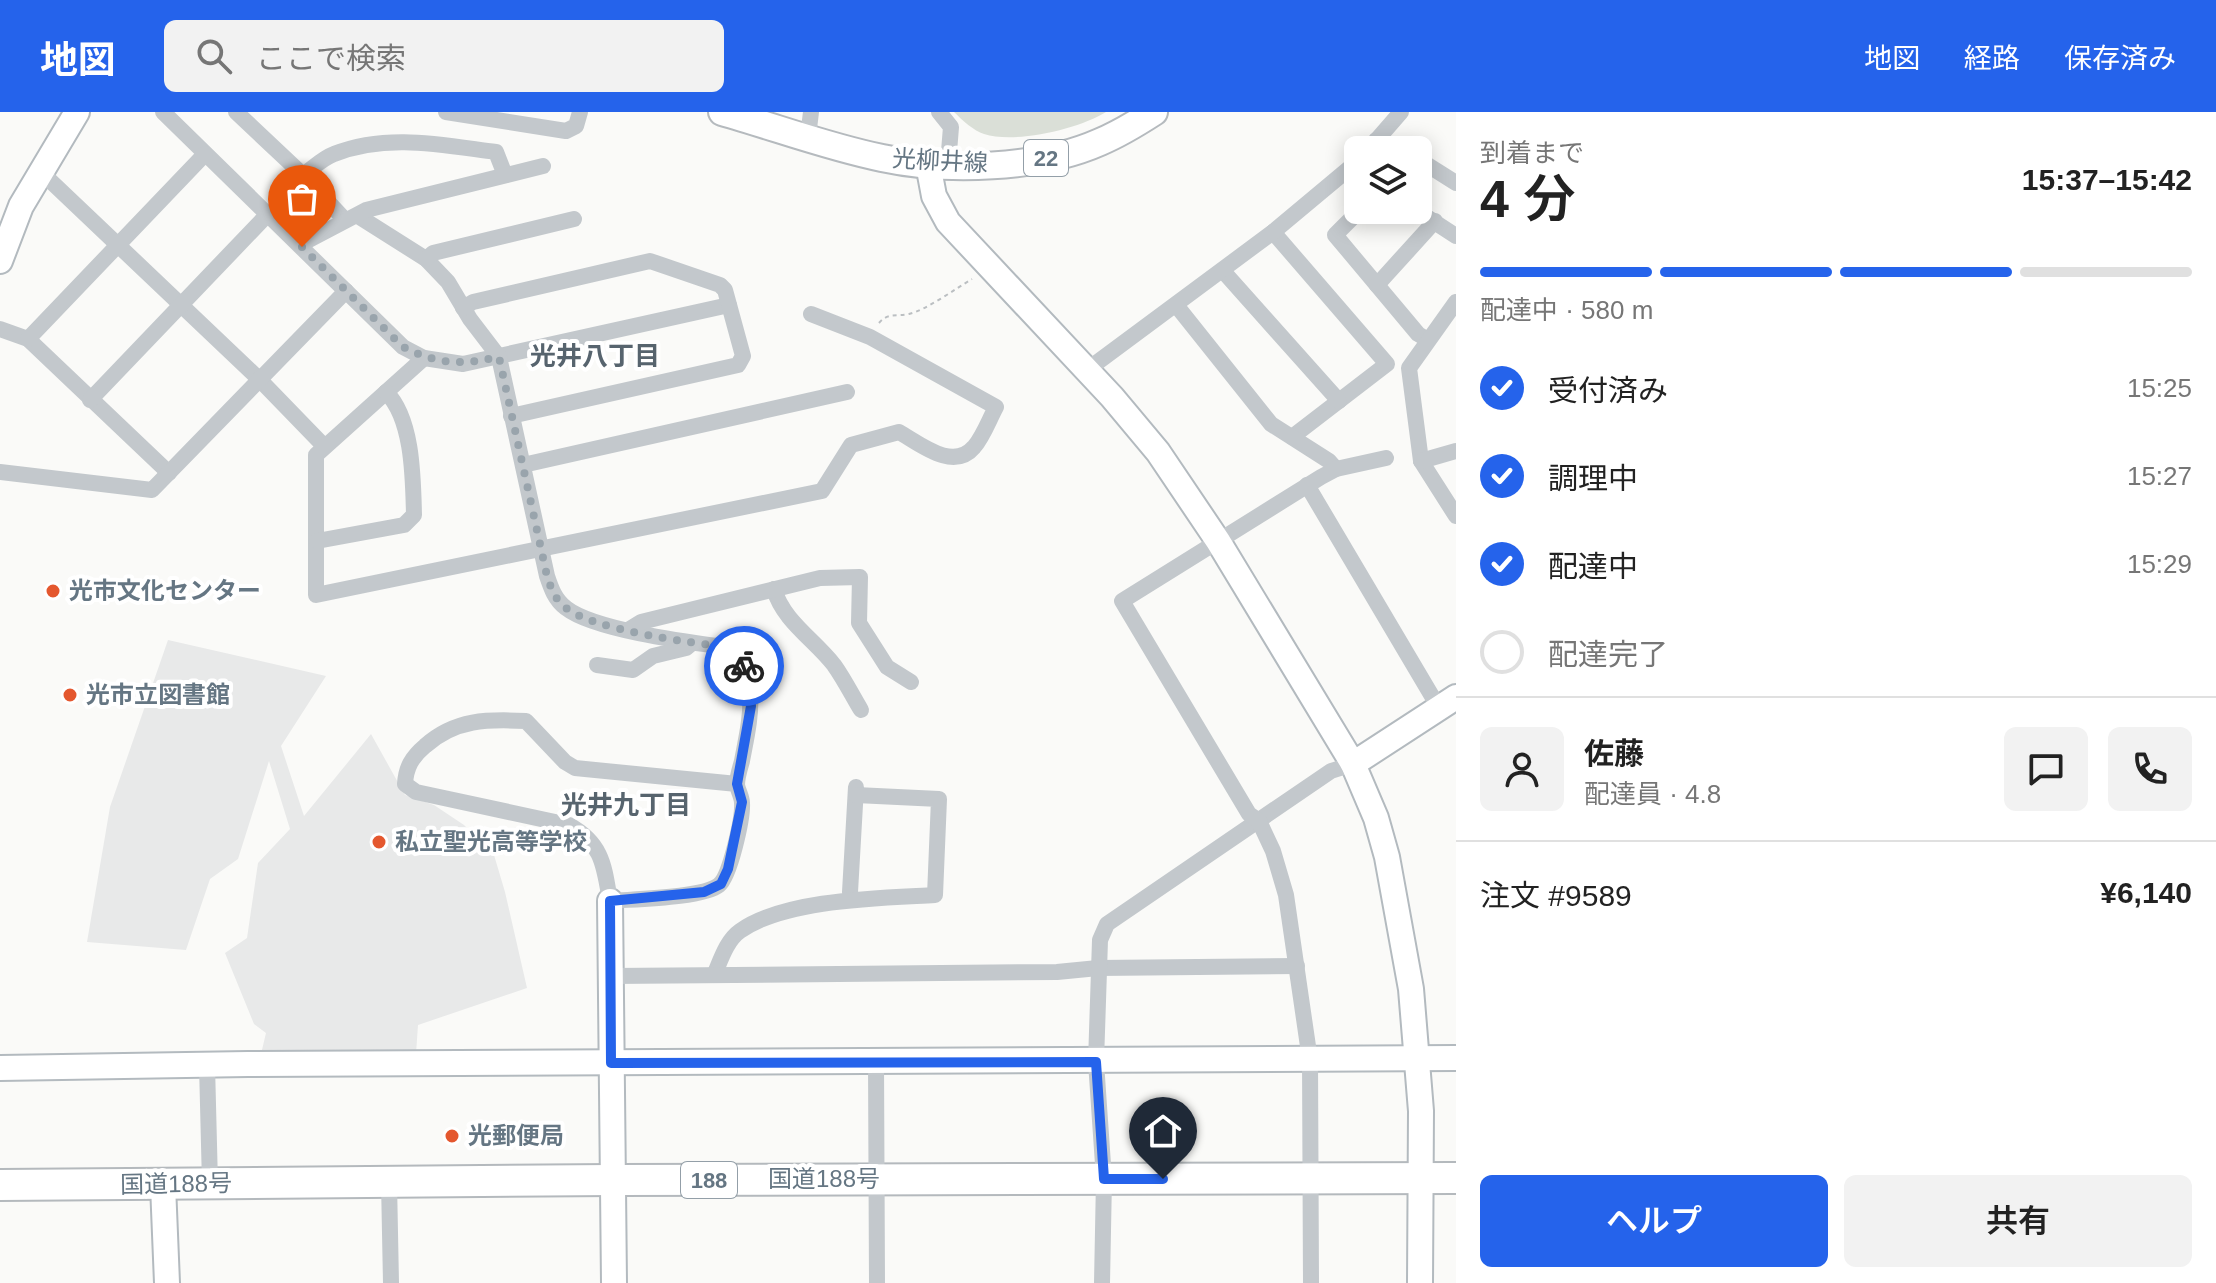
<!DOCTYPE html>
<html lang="ja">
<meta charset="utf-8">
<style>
:root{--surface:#fff;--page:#f2f2f2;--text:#222;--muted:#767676;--line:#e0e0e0;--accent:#2563eb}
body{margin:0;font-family:Arial,"Noto Sans JP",sans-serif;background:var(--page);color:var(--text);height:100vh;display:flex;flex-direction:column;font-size:30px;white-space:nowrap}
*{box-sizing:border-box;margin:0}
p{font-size:26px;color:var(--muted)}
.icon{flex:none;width:44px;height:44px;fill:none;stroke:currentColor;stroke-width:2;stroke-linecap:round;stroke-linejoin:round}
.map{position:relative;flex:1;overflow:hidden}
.drawer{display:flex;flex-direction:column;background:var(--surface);width:760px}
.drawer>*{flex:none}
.controls{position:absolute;left:1344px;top:24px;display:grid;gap:16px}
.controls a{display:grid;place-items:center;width:88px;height:88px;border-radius:12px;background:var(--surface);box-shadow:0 4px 20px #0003;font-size:40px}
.pin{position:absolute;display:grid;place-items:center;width:68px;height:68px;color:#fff;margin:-82px -34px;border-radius:50% 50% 50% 0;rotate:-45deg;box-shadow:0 0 8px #0007}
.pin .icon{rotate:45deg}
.courier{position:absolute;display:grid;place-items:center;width:80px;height:80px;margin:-40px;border:6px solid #2563eb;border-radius:50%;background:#fff;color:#222;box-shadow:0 2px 10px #0007}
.summary em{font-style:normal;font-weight:600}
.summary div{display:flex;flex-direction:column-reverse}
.summary{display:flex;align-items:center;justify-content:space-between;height:136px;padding:0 24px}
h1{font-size:52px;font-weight:600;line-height:60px}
.bar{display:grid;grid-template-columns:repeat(4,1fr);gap:12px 8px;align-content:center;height:96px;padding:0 24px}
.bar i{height:10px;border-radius:6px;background:var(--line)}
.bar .selected{background:var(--accent)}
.bar p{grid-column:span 4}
.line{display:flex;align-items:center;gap:20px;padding:0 24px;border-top:2px solid var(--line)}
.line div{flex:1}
.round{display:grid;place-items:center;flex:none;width:84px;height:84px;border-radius:12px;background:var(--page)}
ol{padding:0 24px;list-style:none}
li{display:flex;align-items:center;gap:24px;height:88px}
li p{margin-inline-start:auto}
li .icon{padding:8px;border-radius:50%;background:var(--accent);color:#fff;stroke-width:4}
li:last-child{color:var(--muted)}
li i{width:44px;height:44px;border:4px solid var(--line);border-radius:50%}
.cta{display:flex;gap:16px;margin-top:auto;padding:16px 24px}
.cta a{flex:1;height:92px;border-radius:12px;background:var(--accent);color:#fff;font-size:32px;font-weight:600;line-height:92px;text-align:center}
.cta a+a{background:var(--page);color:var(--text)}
header{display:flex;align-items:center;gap:48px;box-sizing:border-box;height:112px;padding:0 40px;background:var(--accent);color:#fff}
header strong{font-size:38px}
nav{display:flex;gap:44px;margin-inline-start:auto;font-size:28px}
.search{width:560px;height:72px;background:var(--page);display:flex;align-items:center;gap:20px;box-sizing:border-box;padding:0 28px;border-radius:12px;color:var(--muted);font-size:30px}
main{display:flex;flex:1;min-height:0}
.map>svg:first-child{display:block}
.built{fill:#e8e9e9}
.green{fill:#dadfd7}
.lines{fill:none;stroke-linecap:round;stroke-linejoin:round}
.secondary-casing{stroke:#b3babf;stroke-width:28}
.primary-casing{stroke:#b5babe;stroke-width:30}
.highway-casing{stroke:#b4b9bd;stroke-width:34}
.path{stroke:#bbbfc2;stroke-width:2;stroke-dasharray:4 4;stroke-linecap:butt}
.street{stroke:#c3c8cc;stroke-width:16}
.secondary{stroke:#fff;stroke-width:24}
.primary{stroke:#fff;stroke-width:26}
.highway{stroke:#fff;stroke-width:30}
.done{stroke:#99a4ac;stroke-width:8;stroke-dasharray:0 14.4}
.route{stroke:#2563eb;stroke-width:10}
.poi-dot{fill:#e4572e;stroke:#fff;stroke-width:3}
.labels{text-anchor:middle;stroke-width:8;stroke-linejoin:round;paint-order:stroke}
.shield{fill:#fff;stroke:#939fa8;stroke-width:2}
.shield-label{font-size:22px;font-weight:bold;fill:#657683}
.street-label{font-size:24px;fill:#657683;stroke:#fff}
.poi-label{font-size:24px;font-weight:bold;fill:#657683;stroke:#fff;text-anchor:start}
.neighbourhood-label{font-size:26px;font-weight:bold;fill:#57646e;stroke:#fff}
</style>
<header>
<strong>地図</strong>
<div class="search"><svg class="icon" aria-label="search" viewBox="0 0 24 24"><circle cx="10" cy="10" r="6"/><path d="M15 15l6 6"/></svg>ここで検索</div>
<nav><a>地図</a><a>経路</a><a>保存済み</a></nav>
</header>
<main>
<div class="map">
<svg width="1456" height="1171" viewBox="0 0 1456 1171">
<rect width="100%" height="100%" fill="#fafaf8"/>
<path class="built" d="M168 528 326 564 281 634 304 704 371 622 405 683 434 693 464 713 494 743 505 780 527 876 418 913 416 942H261L266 921 254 912 225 841 247 826 258 751 290 717 269 649 238 747 210 767 186 838 87 830 110 695Z"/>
<path class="green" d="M954 0H1106C1079 17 1015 32 984 22 974 19 962 8 954 0Z"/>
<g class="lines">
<g class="secondary-casing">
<g id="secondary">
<path d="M928 52 934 84 948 110 1112 285 1158 340 1218 429 1353 652 1376 706 1387 745 1411 877 1421 999 1420 1171"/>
<path d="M0 149 21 94 77 0"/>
<path d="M1353 652 1456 585"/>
<path d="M610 789 614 1171"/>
<path d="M0 956 248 952 1456 946"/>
<path d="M163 1073 167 1171"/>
</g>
</g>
<g class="primary-casing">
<path id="primary" d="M722 0C775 15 828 35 882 46 947 60 1039 57 1100 30 1119 22 1137 11 1154 0"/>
</g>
<g class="highway-casing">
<path id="highway" d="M0 1073 613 1068 1456 1066"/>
</g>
<path class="path" d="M879 211C888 200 897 205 909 202 928 197 955 177 972 167"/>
<g class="street">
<path d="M163 0 403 235 424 246 463 252 729 193"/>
<path d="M236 0 303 63 345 108"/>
<path d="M446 0 566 19 576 14 580 0"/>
<path d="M939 0 951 15 948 52"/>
<path d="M808 25 811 0"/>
<path d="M1376 28 1401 38"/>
<path d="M1368 38 1401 0"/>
<path d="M1418 47 1456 71"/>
<path d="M40 59 260 268 323 333"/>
<path d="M303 63C313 56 323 46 334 42 387 21 442 33 496 40L505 63"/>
<path d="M1360 98 1335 123 1418 222 1428 228"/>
<path d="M1416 98 1456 124"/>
<path d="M358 104 426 147 448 170 470 207 499 245 547 464C551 476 555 488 566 496 594 518 688 530 725 535 763 560 749 611 742 649 740 656 737 665 737 673 738 679 742 685 742 691 743 706 730 764 719 773 703 786 634 787 610 789 604 754 603 732 569 713L416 680 405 672C406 655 412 645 425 634 455 607 488 607 526 609L565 650 575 656 737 672"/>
<path d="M1273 120 1387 252 1292 325"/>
<path d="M302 135 307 129 366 98 543 54"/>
<path d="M426 147 433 141 574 107"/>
<path d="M1223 159 1339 289"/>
<path d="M1377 173 1435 109"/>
<path d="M1456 190 1409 256 1421 349 1456 404"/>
<path d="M1176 193 1271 312 1329 349 1336 357"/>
<path d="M463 196 473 190 650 149 720 173 725 178 743 244 738 253 511 304"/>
<path d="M0 217 28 227 169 361"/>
<path d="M28 227 205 42"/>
<path d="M424 246 316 343V483L822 379 851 333 899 320C919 331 953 360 974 335 983 325 989 308 996 295L870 225 811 202"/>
<path d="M1087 258 1273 120 1358 49"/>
<path d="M90 288 268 102"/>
<path d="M1421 349 1456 339"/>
<path d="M523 353 847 280"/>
<path d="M0 360 152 378 346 179"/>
<path d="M1307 373 1439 596"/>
<path d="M317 429 404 413 414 403C413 366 413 307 386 280"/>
<path d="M774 477C783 509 815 528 834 553 844 567 852 583 861 598"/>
<path d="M628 518 641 510 820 466 860 465 859 511 887 555 911 570"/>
<path d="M597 553 633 558 653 544 686 536 692 531"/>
<path d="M852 788 850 780 856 675"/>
<path d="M715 861C721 847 727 828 740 819 785 787 881 786 935 783L939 687 856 683"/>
<path d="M611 864 1057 860 1098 856 1297 854"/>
<path d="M876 950 877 1171"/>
<path d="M207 953 210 1072"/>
<path d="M389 1070 391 1171"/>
<path d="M1102 1171 1104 1067 1096 950 1100 828 1107 812 1331 659 1353 652"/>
<path d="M1311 1171 1310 948 1286 783 1273 739 1259 709 1249 702 1122 489 1321 365 1336 357 1386 346"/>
</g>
<use href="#secondary" class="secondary"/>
<use href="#primary" class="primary"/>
<use href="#highway" class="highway"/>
</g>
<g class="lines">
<path class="done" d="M302 135 403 235C440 253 460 253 499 245L547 464C551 476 555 488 566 496 594 518 687 530 725 535L738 544 744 554"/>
<path class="route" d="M744 554 751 594 737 672 742 690 728 757 721 772 704 780 610 789 611 951 1096 950 1104 1067H1163"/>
</g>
<g class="poi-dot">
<circle cx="53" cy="479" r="8"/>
<circle cx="70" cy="583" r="8"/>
<circle cx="379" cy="730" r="8"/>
<circle cx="452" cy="1024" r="8"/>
</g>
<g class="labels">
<g class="shield">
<rect x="1024" y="28" width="44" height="36" rx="6"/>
<rect x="681" y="1050" width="56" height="36" rx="6"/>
</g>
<g class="shield-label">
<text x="1046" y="54">22</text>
<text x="709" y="1076">188</text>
</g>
<g class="street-label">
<text transform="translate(940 49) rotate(3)" y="8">光柳井線</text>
<text x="824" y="1075">国道188号</text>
<text transform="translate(176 1072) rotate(-1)" y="8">国道188号</text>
</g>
<g class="poi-label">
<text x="69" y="487">光市文化センター</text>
<text x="86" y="591">光市立図書館</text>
<text x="395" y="738">私立聖光高等学校</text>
<text x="468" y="1032">光郵便局</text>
</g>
<g class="neighbourhood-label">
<text x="595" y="253">光井八丁目</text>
<text x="626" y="702">光井九丁目</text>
</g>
</g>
</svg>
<div class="controls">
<a><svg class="icon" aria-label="layers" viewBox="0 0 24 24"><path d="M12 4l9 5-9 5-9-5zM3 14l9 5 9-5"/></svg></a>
</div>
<div class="pin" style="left:302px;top:135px;background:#ea580c"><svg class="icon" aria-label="bag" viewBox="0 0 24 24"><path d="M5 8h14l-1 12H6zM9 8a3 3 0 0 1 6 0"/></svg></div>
<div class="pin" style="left:1163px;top:1067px;background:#1f2937"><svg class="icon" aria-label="home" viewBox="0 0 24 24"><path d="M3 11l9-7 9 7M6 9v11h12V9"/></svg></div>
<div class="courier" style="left:744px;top:554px"><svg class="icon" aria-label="bike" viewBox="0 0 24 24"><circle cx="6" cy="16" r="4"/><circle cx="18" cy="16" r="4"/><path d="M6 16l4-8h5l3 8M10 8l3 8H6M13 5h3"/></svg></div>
</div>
<section class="drawer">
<div class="summary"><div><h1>4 分</h1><p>到着まで</p></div><em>15:37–15:42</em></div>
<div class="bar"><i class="selected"></i><i class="selected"></i><i class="selected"></i><i></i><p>配達中 · 580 m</p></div>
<ol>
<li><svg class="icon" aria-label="check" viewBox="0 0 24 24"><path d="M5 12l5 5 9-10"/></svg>受付済み<p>15:25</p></li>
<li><svg class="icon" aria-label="check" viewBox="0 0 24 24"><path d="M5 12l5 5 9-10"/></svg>調理中<p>15:27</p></li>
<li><svg class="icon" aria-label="check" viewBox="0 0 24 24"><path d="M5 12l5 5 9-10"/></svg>配達中<p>15:29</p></li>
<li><i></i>配達完了</li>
</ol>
<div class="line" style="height:144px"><a class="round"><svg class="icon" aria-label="person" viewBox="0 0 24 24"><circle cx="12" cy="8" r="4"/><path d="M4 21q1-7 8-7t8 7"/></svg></a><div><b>佐藤</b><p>配達員 · 4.8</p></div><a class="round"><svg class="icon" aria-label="chat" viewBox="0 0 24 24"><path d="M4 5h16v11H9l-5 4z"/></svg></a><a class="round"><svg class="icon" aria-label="phone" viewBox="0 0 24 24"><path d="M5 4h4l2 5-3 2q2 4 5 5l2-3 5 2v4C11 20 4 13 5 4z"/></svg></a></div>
<div class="line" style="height:104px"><div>注文 #9589</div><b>¥6,140</b></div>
<div class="cta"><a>ヘルプ</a><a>共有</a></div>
</section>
</main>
